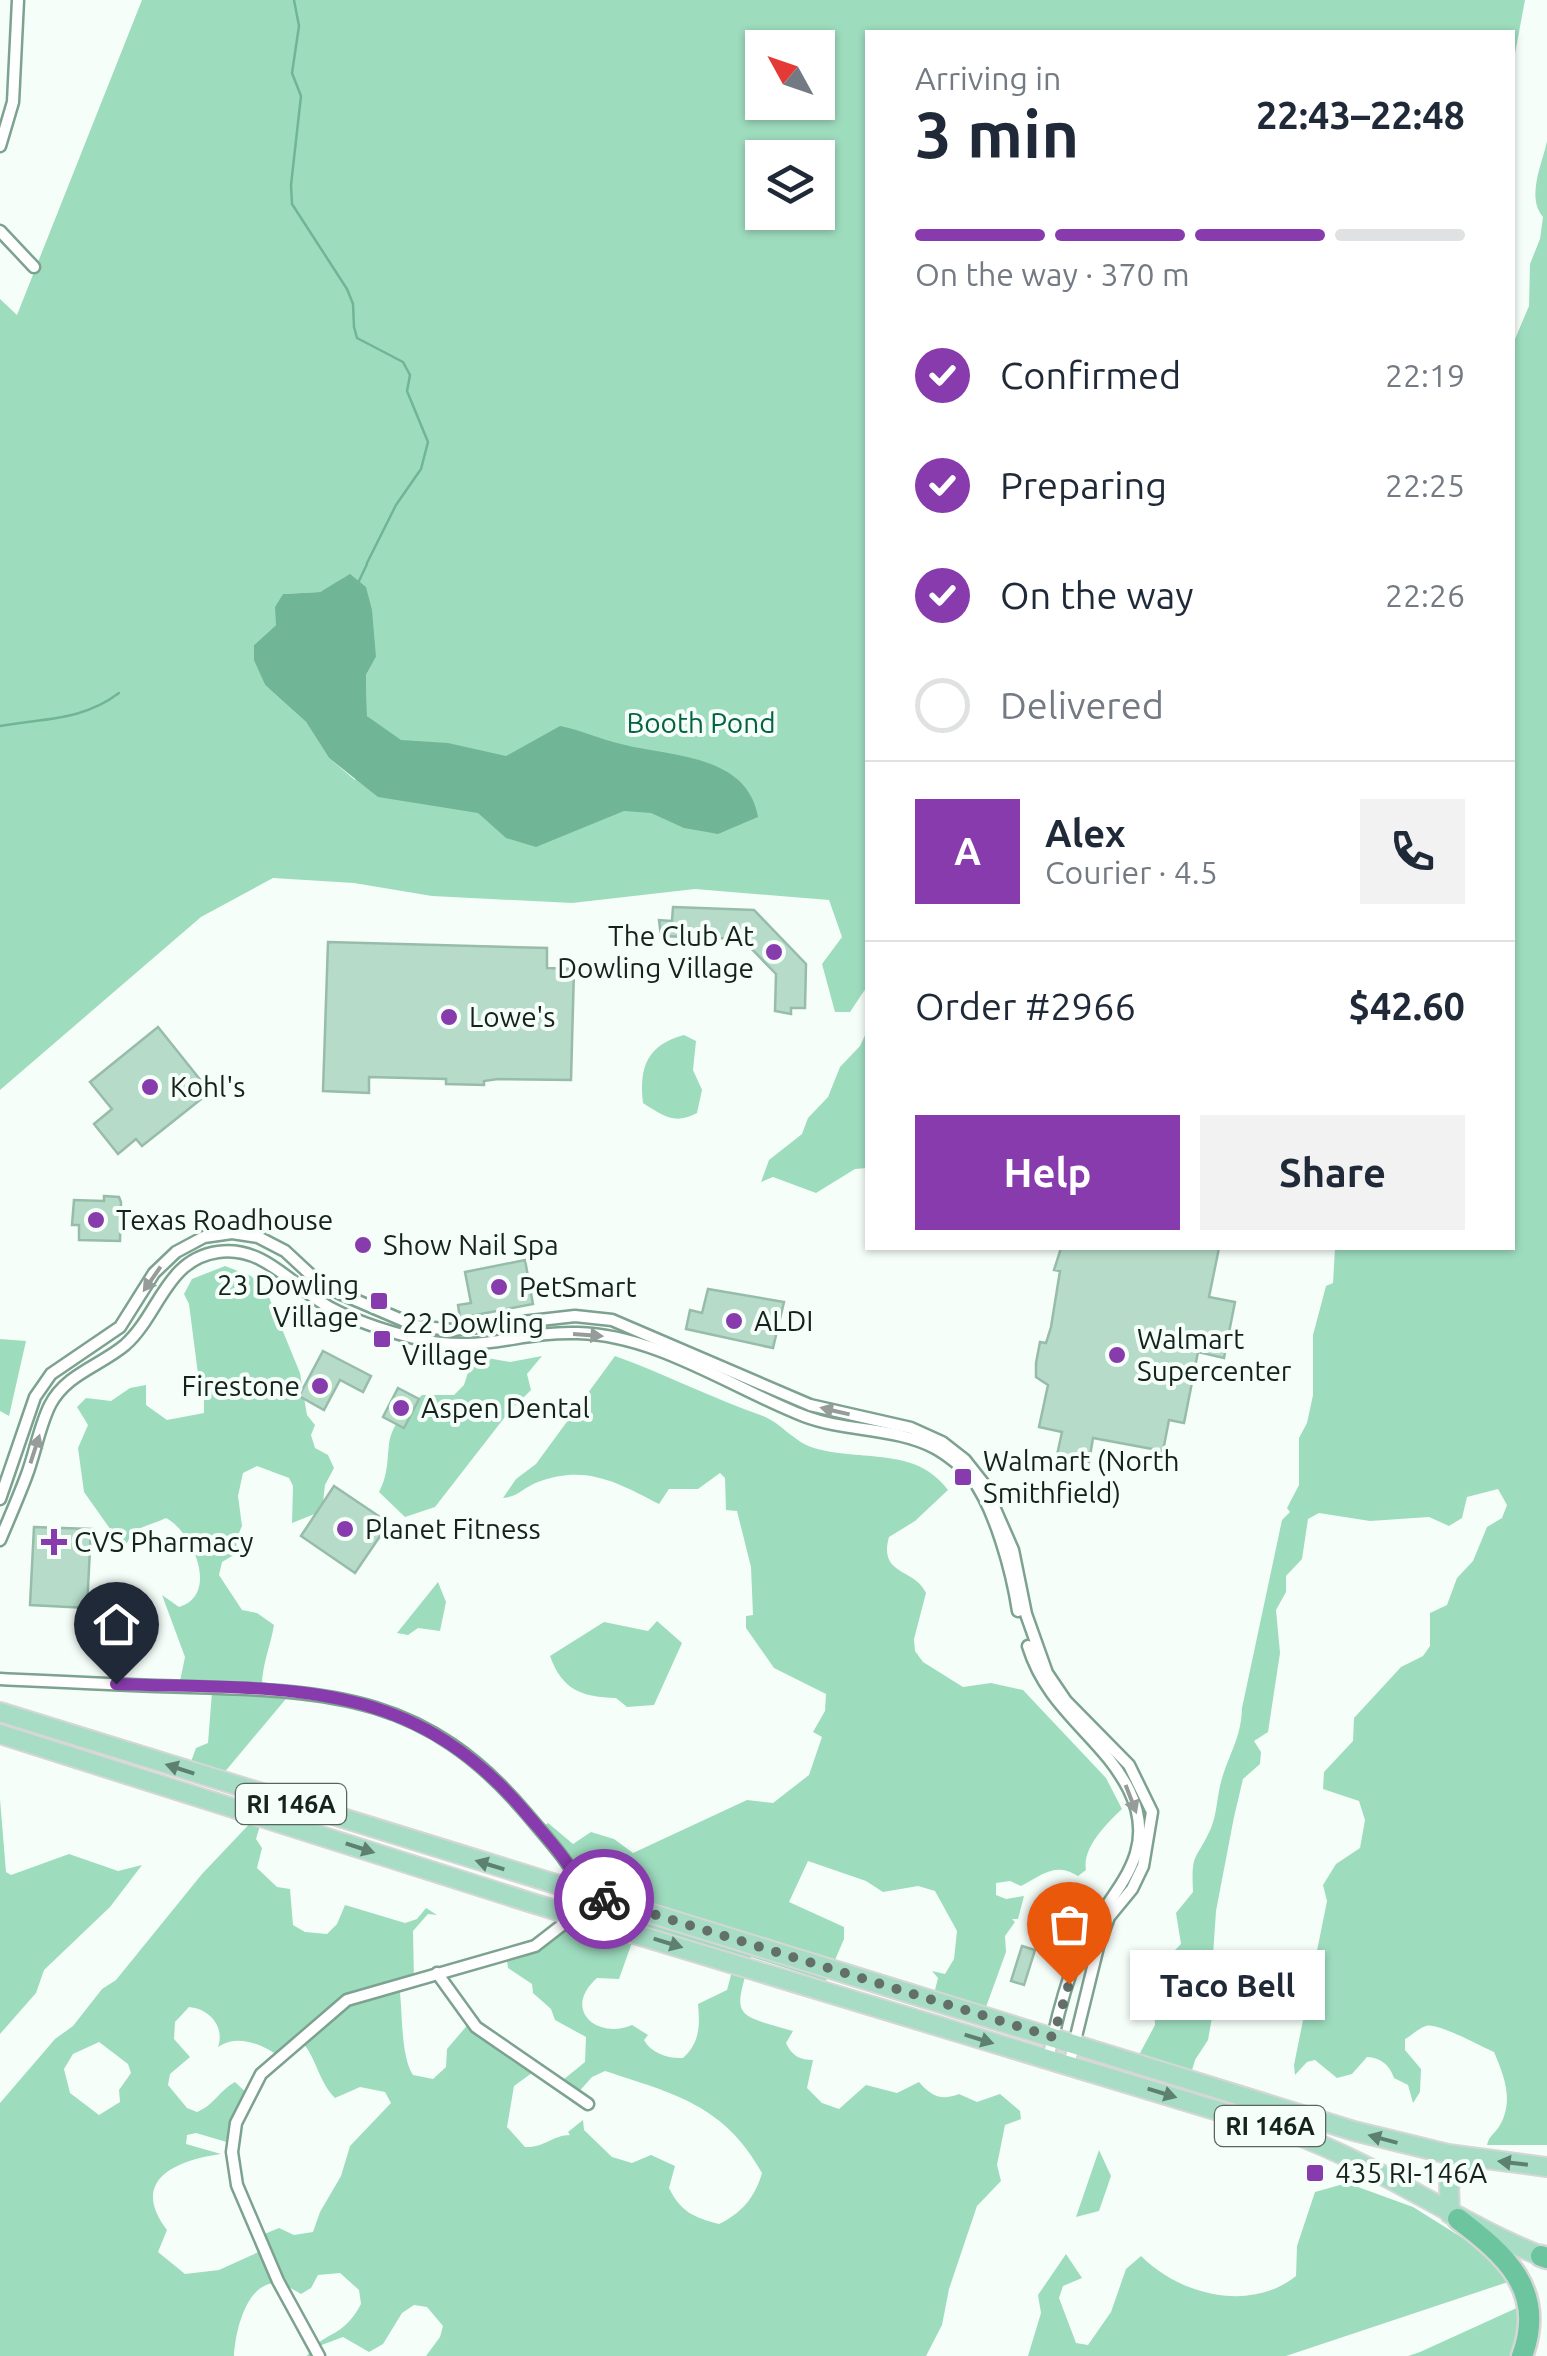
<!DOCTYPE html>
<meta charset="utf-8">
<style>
:root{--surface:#fff;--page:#f2f2f3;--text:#1f2937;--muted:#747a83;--line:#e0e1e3;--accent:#883bac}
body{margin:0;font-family:Ubuntu,sans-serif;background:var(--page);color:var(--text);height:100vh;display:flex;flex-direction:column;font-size:38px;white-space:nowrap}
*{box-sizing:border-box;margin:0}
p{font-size:32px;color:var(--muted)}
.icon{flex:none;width:55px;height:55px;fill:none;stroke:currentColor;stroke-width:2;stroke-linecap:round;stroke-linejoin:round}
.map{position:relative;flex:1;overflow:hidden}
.details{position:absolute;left:865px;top:30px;width:650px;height:1220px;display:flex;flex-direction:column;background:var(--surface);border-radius:0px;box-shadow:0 2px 8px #0004}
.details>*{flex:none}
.needle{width:65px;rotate:310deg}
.controls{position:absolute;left:745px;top:30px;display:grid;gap:20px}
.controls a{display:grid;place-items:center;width:90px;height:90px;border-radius:0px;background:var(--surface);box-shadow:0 2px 8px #0004;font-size:50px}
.pin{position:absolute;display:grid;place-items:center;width:85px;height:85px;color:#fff;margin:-102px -42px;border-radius:50% 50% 50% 0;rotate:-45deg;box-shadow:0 0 10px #0007}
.pin .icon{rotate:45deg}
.courier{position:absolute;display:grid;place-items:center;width:100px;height:100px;margin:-50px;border:8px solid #883bac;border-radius:50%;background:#fff;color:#222;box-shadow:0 2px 12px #0007}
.bubble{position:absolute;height:70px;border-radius:0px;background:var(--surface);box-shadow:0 2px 8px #0004;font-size:32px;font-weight:700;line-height:70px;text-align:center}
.overview em{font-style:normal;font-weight:700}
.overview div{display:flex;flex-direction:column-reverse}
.overview{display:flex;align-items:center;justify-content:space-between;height:170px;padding:0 50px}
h1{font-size:65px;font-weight:700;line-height:75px}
.bar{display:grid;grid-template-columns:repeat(4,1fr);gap:15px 10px;align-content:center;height:120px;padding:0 50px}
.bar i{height:12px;border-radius:8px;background:var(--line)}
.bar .on{background:var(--accent)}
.bar p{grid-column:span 4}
.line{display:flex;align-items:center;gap:25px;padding:0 50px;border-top:2px solid var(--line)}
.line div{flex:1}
.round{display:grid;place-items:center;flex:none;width:105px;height:105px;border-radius:0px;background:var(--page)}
ol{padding:0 50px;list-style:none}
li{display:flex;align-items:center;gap:30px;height:110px}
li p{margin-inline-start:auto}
li .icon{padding:10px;border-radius:50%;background:var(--accent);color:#fff;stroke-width:4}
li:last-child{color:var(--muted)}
li i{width:55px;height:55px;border:5px solid var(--line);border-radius:50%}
.primary-button{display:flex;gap:20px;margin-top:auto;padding:20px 50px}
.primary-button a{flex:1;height:115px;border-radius:0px;background:var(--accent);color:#fff;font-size:40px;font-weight:700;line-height:115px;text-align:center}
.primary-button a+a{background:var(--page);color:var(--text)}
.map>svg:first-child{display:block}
.green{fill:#9edcbe;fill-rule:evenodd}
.water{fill:#70b696}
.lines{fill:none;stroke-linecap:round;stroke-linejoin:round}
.stream{stroke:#70b696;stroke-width:2.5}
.building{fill:#b6dcc9;stroke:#97bca9;stroke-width:2.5}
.minor-casing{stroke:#7da290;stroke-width:15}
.primary-casing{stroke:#d5d7d6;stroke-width:22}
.motorway-casing{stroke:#d5d7d6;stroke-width:25}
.minor{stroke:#fff;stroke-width:10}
.primary{stroke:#a7dcc5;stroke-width:18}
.motorway{stroke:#6cc59e;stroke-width:20}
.oneway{fill:#959c99}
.oneway2{fill:#5e8070}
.done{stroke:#63706a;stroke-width:10;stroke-dasharray:0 18}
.route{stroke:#883bac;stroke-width:12}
.poi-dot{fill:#883bac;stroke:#f6fefa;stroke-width:4}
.labels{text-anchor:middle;stroke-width:8;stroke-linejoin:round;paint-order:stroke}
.shield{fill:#f6fefa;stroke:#58655f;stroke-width:2.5}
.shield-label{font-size:25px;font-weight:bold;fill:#14231c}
.park-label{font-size:28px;fill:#066244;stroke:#f6fefa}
.poi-label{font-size:28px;fill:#14231c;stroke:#f6fefa;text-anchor:start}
</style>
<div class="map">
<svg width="1547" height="2356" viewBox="0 0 1547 2356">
<rect width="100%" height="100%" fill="#f6fefa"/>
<g class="green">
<path d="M142 0H1525L1513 64 1512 32H868V985L850 1012H835L822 964 842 937 829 900 695 889 572 903 432 896 354 883 273 878 201 917 0 1090V299L17 315ZM762 48H818V102H762ZM762 158H818V212H762ZM341 581 376 657 366 675 367 716 394 737 355 780 329 758 306 722 265 685 255 660 254 645 276 625 283 594 320 592Z"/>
<path d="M1547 141V2145H1487C1489 2135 1495 2134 1500 2125 1514 2100 1504 2076 1494 2052 1482 2047 1437 2022 1426 2026 1419 2028 1411 2036 1405 2039V2050L1421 2069 1420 2092 1413 2103 1408 2085 1394 2078C1389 2064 1381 2058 1367 2057L1352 2074 1337 2078 1315 2060 1307 2062 1295 2075 1294 2065 1327 1901 1323 1885 1336 1864 1360 1848 1365 1820 1359 1801 1323 1789 1324 1772 1353 1741 1354 1718 1401 1667 1423 1656 1430 1646V1613L1447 1605 1457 1578 1473 1561 1487 1527 1502 1518 1507 1505 1498 1489 1467 1497 1462 1518 1449 1526 1429 1517 1370 1521 1319 1513 1308 1519 1302 1559 1286 1576V1592L1276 1610 1280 1653 1268 1732 1254 1741 1261 1752 1260 1764 1243 1779 1234 1817 1216 1911 1212 1970 1218 1983 1208 2040 1195 2060 1183 2101 1124 2083 1155 2025 1152 1961 1157 1953 1175 1950 1181 1944 1176 1913 1193 1892C1191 1850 1196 1862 1211 1828 1217 1814 1217 1796 1221 1782 1229 1753 1241 1739 1242 1708L1282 1520 1290 1512 1287 1508 1299 1485V1438L1307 1423 1313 1395V1335L1326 1286 1333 1283 1335 1248H1512V376L1515 339 1529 306 1530 264 1540 239 1543 217C1526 197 1542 165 1547 141Z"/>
<path d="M867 1031V1168L855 1169 816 1193 773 1177 761 1182 769 1160 802 1134 808 1118 828 1097 840 1067 860 1046Z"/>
<path d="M684 1035 696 1041 693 1070 702 1090 697 1113C675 1125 663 1116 643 1103 639 1067 647 1045 684 1035Z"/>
<path d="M225 1266 251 1276 266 1290 300 1373 307 1415 315 1425 311 1435 315 1448 328 1455 334 1468 325 1485 322 1511 292 1523 293 1486 289 1478 257 1466 243 1473 238 1496 242 1526 236 1540 237 1553 222 1562 219 1575 242 1610 257 1613 274 1625C270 1649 261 1666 262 1691L290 1694 218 1780 188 1770 196 1748 208 1743 212 1692 179 1686 185 1657 162 1595 179 1607C220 1595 193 1532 166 1518 146 1528 131 1525 125 1550L84 1492 78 1448 88 1425 77 1407 86 1398 111 1401 130 1388 146 1385V1405L167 1420 204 1413V1382L198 1374 189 1304 184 1294 192 1279Z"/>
<path d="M0 1339 26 1341 9 1416 0 1411Z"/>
<path d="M542 1356 527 1374 531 1390 508 1413 435 1507 405 1517 379 1492C388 1475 387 1462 389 1444 392 1423 407 1409 422 1395H454L464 1385 471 1363 487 1358 510 1362Z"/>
<path d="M615 1356C665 1374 714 1399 763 1416 781 1423 794 1442 814 1448 861 1462 916 1446 948 1490L915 1521 889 1537C878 1576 915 1568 926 1593L914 1639 915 1651 923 1662 963 1687 991 1683 1023 1690 1106 1778 1122 1809C1106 1824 1082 1848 1086 1870L1078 1876C1055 1862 1044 1874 1021 1886L1010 1881 996 1883V1895L1006 1899 1024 1896 1018 1919H1012L1015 1922 1005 1936 1006 1952 982 2018 932 2002 938 1978 932 1971 945 1974 954 1959 957 1931 935 1891 918 1886 883 1892 866 1881 808 1861 789 1902 844 1927V1939L826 1981 751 1957C733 2017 732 2014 793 2031L786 2043C792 2056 800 2060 813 2060L807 2088 822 2103 839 2109 866 2085 897 2093 919 2082C931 2096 941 2101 959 2094L977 2102 1000 2094 1020 2111 1021 2119 1005 2125 997 2165 1001 2181 977 2206 949 2289 942 2325 926 2356H426L440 2337 443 2326 427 2307 414 2305 402 2313 383 2344 369 2352 343 2337 319 2346 320 2356H307C325 2329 342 2340 361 2304L359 2290 340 2273 318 2275 311 2288 301 2294C294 2290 285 2284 278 2283 246 2281 235 2333 234 2356H0V2103L55 2039 73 2026 102 1989 116 1980 202 1874 258 1815 262 1819 256 1839 262 1848 257 1868 277 1887 290 1889 293 1925 305 1932 327 1934 337 1924 345 1905 405 1923 417 1919 426 1908 437 1915 428 1914 413 1931 414 1980 399 1984C403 2010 400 2055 413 2075L433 2079 446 2067 447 2049 470 2022 536 2070 514 2086 507 2127 525 2147C544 2148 553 2135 570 2135L568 2132 583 2120 584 2130 612 2157 632 2163 651 2155 675 2166 669 2188C681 2212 693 2217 719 2224 742 2213 755 2197 762 2173 724 2105 675 2094 605 2071L592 2077 576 2095 558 2084 585 2062 586 2037 555 2020 551 2009 533 1993 532 1984 508 1968 507 1960 548 1942 574 1919 560 1908 563 1899 549 1885 593 1890 558 1857 540 1829 548 1823 573 1844 591 1832 614 1839 633 1853 747 1800 773 1803 809 1775 822 1737 813 1732 825 1711 826 1694 774 1668 746 1628V1616L753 1615 751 1567 737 1511 726 1510 725 1478 720 1473 698 1489H669L659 1504C617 1482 585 1464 538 1482 524 1487 518 1497 503 1498L516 1479 536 1464ZM635 1934 734 1964 727 1990 698 2004C700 2025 700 2043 683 2058 668 2059 651 2053 644 2040L648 2035 632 2025C598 2040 561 2010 597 1978L619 1979ZM189 2007C210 2009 225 2027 218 2047 238 2033 264 2045 281 2058L303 2043C317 2060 319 2082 335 2098L360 2087 385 2092 391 2103 350 2146 341 2176 320 2212 313 2232 294 2235 279 2228 262 2235 263 2250 219 2270 185 2274 158 2252 167 2230C128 2179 178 2160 221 2154L186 2144 187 2135 196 2133 230 2143 250 2096 235 2082C219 2091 214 2105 197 2112L187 2108 168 2085 170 2074 190 2057 174 2039 175 2022ZM99 2042 128 2064 131 2073 119 2090 120 2102 99 2115 70 2093 64 2069 73 2054Z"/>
<path d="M438 1582 446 1602 440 1631 418 1628 408 1635 397 1633Z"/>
<path d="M657 1621 682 1643 654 1705 627 1707 616 1698C582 1697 562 1690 550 1656L604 1622 648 1631Z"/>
<path d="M0 1799 6 1872 11 1875 69 1854 118 1871 142 1865 110 1907 44 1970 36 1993 0 2034Z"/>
<path d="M1099 2150 1111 2176 1099 2211 1076 2217Z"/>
<path d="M1347 2183 1413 2207 1509 2267 1520 2278 1286 2356H1028L1041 2313 1038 2295 1066 2254 1082 2278 1063 2286 1059 2298 1076 2343 1088 2345 1111 2312 1126 2269 1141 2256C1180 2295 1250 2313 1296 2276L1297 2246 1315 2192Z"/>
<path d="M1530 2302 1511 2356H1408L1420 2352Z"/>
</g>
<path class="water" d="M350 574 366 587 372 610 376 657 366 675 367 716 401 740 448 743 506 756 560 726C581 730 600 739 621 744 669 757 747 753 758 817L718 834 684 828 651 813 624 811 536 847 506 838 478 813 378 797 329 758 306 722 265 685 254 660V645L276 625 275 607 283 594 320 592Z"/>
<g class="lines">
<g class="stream">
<path d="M294 0 299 26 292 73 301 96 291 185 292 204 347 289 353 304 354 327"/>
<path d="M354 327 357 338 403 362 410 375 407 391 428 442 421 469 396 505 367 563"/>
<path d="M359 581 367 564"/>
<path d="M0 726C44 718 82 721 119 693"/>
</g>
</g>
<g class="building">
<path d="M673 907 754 910 806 964 805 1008H791V1014L775 1011 776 974 742 939 661 936 659 920 672 921Z"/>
<path d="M328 942 547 948V968L574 969 571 1080 498 1079 484 1081V1085L446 1084V1079L369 1077V1093L323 1091Z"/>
<path d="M158 1027 210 1092 142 1146 136 1139 118 1154 94 1124 112 1109 90 1082Z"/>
<path d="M104 1196 119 1197 121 1202 120 1241 79 1240V1225H72L74 1200 104 1201Z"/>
<path d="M1061 1248H1219L1209 1297 1235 1302 1224 1358 1198 1352 1184 1423 1169 1420 1163 1451 1093 1438 1089 1462 1057 1455 1062 1432 1039 1427 1048 1385 1036 1377V1363L1040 1342 1046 1343 1051 1327 1060 1271 1054 1270Z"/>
<path d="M525 1260 533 1304 460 1318 458 1305 471 1303 465 1272Z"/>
<path d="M708 1289 784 1302 773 1348 686 1329 690 1310 702 1313Z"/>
<path d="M323 1351 371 1376 363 1392 340 1380 324 1410 299 1396Z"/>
<path d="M398 1388 419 1399 404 1428 383 1417Z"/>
<path d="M334 1486 389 1523 355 1573 301 1536Z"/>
<path d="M34 1527 91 1529 87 1608 30 1605Z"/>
<path d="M1022 1946 1035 1950 1024 1985 1011 1981Z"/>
</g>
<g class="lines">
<g class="minor-casing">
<g id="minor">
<path d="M0 146 13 102 18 0"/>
<path d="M0 231 34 267"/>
<path d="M0 1499 35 1397 51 1374 120 1327 154 1273 176 1252 204 1237 232 1233 258 1237 285 1251 313 1277 339 1293 416 1326 452 1330 575 1316 612 1320 810 1405 911 1428 942 1442 965 1460 984 1484 1013 1550 1026 1614 1047 1673 1066 1701 1129 1765 1152 1812 1143 1866 1132 1889 1109 1917 1098 1947 1069 2065"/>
<path d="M0 1540C9 1519 18 1498 26 1477 35 1454 39 1427 50 1405 66 1374 100 1366 125 1345 159 1315 166 1259 218 1252 264 1245 293 1287 329 1307 355 1321 386 1331 414 1338 481 1355 516 1331 578 1333 657 1335 732 1388 804 1416 846 1432 895 1427 935 1448 946 1454 963 1467 971 1477 995 1508 1012 1572 1018 1611"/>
<path d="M1028 1646C1048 1711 1102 1736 1129 1790 1164 1861 1101 1897 1077 1956 1064 1989 1055 2025 1048 2060"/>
<path d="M0 1679C64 1682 127 1685 191 1687 333 1691 427 1696 526 1813 547 1838 571 1863 584 1893L575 1915 535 1946 347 2000 261 2074 236 2123 232 2152 237 2185 278 2281 319 2356"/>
<path d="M437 1973 476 2027 588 2104"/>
</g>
</g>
<g class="primary-casing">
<g id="primary">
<path d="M0 1712 1354 2131 1448 2154 1547 2167"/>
<path d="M0 1734 532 1903 1291 2133C1379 2165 1454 2221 1541 2256"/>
<path d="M1450 2214 1449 2184 1461 2170 1479 2159"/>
</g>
</g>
<g class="motorway-casing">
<g id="motorway">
<path d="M1458 2219C1504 2254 1547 2290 1522 2356"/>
<path d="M1541 2256 1547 2258"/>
</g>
</g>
<use href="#minor" class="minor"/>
<use href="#primary" class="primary"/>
<use href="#motorway" class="motorway"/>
</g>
<defs><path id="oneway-solid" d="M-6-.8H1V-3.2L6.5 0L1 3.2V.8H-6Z" transform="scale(2.5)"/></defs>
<g class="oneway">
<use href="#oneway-solid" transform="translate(152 1279) rotate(125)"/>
<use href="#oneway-solid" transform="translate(588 1335) rotate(4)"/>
<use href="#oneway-solid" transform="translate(835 1411) rotate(-167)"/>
<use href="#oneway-solid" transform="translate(35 1449) rotate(-72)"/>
<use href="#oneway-solid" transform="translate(1131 1799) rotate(69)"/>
</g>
<g class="oneway2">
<use href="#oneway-solid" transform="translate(180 1769) rotate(-162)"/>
<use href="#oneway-solid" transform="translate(360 1848) rotate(18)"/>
<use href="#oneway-solid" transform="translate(490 1865) rotate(-163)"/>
<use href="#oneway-solid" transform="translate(668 1943) rotate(17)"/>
<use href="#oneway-solid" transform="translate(979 2039) rotate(17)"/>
<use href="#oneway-solid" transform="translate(1162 2093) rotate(17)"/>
<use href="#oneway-solid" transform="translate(1383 2139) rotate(-165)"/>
<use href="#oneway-solid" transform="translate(1513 2163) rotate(-173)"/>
</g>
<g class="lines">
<path class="done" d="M604 1899 1053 2037 1069 1984"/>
<path class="route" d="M116 1684C281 1690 408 1674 525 1812 546 1837 571 1862 584 1893L604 1899"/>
</g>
<g class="poi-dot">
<circle cx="774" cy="952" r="10"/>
<circle cx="449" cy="1017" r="10"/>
<circle cx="150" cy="1087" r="10"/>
<circle cx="96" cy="1220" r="10"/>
<circle cx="363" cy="1245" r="10"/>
<circle cx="499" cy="1287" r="10"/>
<rect x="369" y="1291" width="20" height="20" rx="5"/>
<circle cx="734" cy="1321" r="10"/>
<rect x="372" y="1329" width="20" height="20" rx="5"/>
<circle cx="1117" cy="1355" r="10"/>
<circle cx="320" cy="1386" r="10"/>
<circle cx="401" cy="1408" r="10"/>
<rect x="953" y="1467" width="20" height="20" rx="5"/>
<circle cx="345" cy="1529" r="10"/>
<path d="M49 1527h10v10h10v10h-10v10h-10v-10h-10v-10h10z"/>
<rect x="1305" y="2163" width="20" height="20" rx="5"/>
</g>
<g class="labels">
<g class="shield">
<rect x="236" y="1784" width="110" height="40" rx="8"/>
<rect x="1215" y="2106" width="110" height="40" rx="8"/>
</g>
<g class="shield-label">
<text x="291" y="1813">RI 146A</text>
<text x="1270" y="2135">RI 146A</text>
</g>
<g class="park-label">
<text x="701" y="733">Booth Pond</text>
</g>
<g class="poi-label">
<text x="754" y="946" text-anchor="end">The Club At<tspan x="754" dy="32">Dowling Village</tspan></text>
<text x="469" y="1027">Lowe's</text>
<text x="170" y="1097">Kohl's</text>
<text x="116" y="1230">Texas Roadhouse</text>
<text x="383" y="1255">Show Nail Spa</text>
<text x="359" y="1295" text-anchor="end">23 Dowling<tspan x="359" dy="32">Village</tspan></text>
<text x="519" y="1297">PetSmart</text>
<text x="754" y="1331">ALDI</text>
<text x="402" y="1333">22 Dowling<tspan x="402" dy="32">Village</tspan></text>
<text x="1137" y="1349">Walmart<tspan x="1137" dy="32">Supercenter</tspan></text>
<text x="300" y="1396" text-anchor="end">Firestone</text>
<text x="421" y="1418">Aspen Dental</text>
<text x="983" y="1471">Walmart (North<tspan x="983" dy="32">Smithfield)</tspan></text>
<text x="365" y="1539">Planet Fitness</text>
<text x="74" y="1552">CVS Pharmacy</text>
<text x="1335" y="2183">435 RI-146A</text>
</g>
</g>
</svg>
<div class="controls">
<a><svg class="needle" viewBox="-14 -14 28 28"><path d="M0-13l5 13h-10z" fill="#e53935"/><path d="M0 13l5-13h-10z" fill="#747a83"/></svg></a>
<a><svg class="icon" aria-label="layers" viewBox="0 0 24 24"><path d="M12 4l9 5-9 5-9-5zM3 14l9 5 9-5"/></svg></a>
</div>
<div class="pin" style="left:1069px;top:1984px;background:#ea580c"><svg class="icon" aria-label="bag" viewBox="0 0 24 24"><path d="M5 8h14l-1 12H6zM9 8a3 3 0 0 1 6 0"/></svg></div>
<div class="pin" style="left:116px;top:1684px;background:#1f2937"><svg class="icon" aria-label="home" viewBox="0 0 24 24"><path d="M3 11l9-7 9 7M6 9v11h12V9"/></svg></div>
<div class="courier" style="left:604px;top:1899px"><svg class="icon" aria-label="bike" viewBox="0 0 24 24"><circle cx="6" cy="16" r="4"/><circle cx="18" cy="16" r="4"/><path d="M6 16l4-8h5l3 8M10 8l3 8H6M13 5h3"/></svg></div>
<div class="bubble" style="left:1130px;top:1950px;width:195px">Taco Bell</div>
<section class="details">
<div class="overview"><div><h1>3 min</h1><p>Arriving in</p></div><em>22:43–22:48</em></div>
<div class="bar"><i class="on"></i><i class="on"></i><i class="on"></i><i></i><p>On the way · 370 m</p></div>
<ol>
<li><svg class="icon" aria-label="check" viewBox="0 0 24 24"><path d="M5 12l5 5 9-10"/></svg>Confirmed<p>22:19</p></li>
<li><svg class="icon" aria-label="check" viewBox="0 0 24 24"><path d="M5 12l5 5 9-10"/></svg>Preparing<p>22:25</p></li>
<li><svg class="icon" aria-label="check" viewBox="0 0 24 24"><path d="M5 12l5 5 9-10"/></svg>On the way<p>22:26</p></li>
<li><i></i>Delivered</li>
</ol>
<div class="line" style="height:180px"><b class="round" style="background:var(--accent);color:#fff">A</b><div><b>Alex</b><p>Courier · 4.5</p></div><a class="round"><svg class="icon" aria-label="phone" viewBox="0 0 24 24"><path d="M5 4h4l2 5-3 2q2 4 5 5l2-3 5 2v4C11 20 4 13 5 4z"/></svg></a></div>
<div class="line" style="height:130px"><div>Order #2966</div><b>$42.60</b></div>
<div class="primary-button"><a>Help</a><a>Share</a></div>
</section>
</div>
